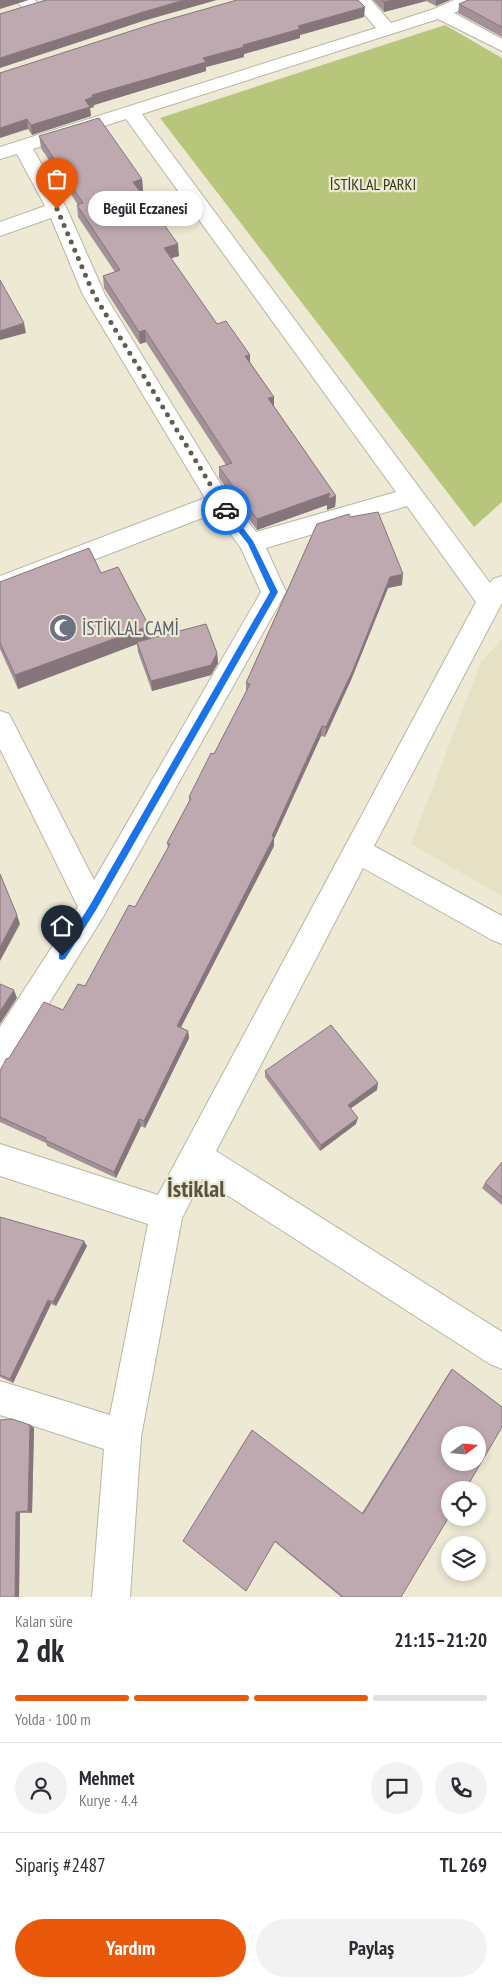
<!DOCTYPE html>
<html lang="tr">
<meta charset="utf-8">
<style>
:root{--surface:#fff;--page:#f2f2f3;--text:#2b2b33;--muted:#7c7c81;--line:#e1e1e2;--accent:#ea580c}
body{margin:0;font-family:"PT Sans Narrow",sans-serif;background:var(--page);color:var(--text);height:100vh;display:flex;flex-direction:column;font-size:19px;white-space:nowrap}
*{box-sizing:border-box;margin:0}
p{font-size:16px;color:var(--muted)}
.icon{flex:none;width:28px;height:28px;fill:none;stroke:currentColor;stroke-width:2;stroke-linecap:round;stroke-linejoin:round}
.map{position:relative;height:1597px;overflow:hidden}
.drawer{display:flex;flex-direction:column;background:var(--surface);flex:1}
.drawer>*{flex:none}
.needle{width:32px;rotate:74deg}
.buttons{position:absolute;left:441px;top:1426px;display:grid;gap:10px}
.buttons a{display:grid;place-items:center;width:45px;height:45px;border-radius:50%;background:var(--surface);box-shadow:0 2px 8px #0003;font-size:25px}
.pin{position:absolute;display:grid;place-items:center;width:42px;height:42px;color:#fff;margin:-51px -21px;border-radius:50% 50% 50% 0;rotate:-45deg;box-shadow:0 0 5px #0007}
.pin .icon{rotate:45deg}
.courier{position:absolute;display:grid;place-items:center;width:50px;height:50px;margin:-25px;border:4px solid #1a73e8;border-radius:50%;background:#fff;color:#222;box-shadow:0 1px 6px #0007}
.bubble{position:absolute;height:35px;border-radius:18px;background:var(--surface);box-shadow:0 2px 8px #0003;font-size:16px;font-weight:700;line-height:35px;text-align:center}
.head em{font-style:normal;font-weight:700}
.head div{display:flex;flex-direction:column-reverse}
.head{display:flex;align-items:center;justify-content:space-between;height:85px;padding:0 15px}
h1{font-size:32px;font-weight:700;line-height:38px}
.bar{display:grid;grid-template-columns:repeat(4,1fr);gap:8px 5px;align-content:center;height:60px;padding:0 15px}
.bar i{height:6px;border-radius:4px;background:var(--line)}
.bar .selected{background:var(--accent)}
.bar p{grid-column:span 4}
.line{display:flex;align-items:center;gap:12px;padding:0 15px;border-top:1px solid var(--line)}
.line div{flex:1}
.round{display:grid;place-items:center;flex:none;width:52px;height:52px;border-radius:26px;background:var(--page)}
.cta{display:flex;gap:10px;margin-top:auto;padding:10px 15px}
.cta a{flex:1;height:58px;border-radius:30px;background:var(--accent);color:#fff;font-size:20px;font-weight:700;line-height:58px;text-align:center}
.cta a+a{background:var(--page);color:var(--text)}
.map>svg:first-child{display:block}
.built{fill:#e6e1c4}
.green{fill:#b8c67c}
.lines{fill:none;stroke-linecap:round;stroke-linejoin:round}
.minor-casing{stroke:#b9b6a2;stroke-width:2}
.minor{fill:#fff;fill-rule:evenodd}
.wall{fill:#a49198}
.shaded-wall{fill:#86767c}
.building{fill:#bfa9b1;stroke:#86767c;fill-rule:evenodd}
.route{fill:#1a73e8}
.done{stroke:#605e52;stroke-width:5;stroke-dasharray:0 9}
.labels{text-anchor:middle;stroke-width:4.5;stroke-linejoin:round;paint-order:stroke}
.far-park-label{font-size:16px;fill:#333916;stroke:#ede9d4}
.worship-label{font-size:19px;fill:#5b616d;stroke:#ede9d4;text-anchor:start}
.district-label{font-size:24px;font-weight:bold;fill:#575342;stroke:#ede9d4}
</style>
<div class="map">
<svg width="502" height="1597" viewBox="0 0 502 1597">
<rect width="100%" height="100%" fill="#ede9d4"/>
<path class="built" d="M502 639V896L411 844 481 662Z"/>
<path class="green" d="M445 25 502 58V502L474 527 160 118Z"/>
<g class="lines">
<g class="minor-casing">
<g id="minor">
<path d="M16 0H35L41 7 38 11C28 13 22 9 16 0Z"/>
<path d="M352 0H371L391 23 434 9 454 0H477L474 4 454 13 502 39V51L438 19 142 114 490 583 493 579 502 576V603L374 846 502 916V944L492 940 363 868 216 1151 502 1332V1369L490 1364 202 1179 182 1218 141 1437 130 1597H92L104 1449 0 1415V1381L110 1415 148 1224 0 1176V1144L158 1195 476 602 407 506 266 548 286 592 103 917 11 1064 0 1069V1027L78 907 0 749V711L9 714 94 880 261 592 241 548 215 513 0 596V576L205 498 83 295 51 218 0 236V222L45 206 17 154 0 159V147L376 28ZM126 119 396 492 256 532 228 496 105 295 67 209 33 149Z"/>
</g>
</g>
<use href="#minor" class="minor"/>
</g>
<g class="wall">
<path d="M373 0H450L436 6 426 1 384 12Z"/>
<path d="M502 0V37L458 13 459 4Z"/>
<path d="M364 17 300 35V38L244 54V57L206 67V71L94 105V107L90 108 91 116 32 135 28 129 0 73Z"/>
<path d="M39 136 142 179 143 191 140 192 179 256 171 258 217 324 250 355V362L274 397V406L336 496 335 507 327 510V505L257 530 219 478V467L226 465 146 342 140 344 104 288 103 276 115 272 78 217 77 205H78L41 148Z"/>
<path d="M317 524 402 585 388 588 351 680 325 737 321 736 274 839V846L181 1027 188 1031 189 1038 145 1128 141 1126 116 1178 47 1146 46 1143 0 1122V1071L9 1058 63 1010 85 986 135 907 168 848 167 843 189 802V797L214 754 246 693V683Z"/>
<path d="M101 573 151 639 217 653 218 663 211 675 152 691 138 652 137 644 18 689 0 649V582Z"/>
<path d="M265 1071 377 1090 351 1108 356 1124 320 1151 265 1077Z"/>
<path d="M502 1162V1205L482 1188 485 1183Z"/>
<path d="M0 1217 87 1246 56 1306 51 1304 13 1383 0 1377Z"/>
<path d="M452 1369 401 1597H341L275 1542 183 1541 362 1513 449 1373Z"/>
<path d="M30 1425 34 1428 32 1513H20L19 1597H0Z"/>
</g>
<g class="shaded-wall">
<path d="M0 0H29L0 9Z"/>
<path d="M184 0H217L143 21 0 68V58L143 12Z"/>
<path d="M394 0H426V1L384 12V2Z"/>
<path d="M436 0H450L436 6Z"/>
<path d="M365 7 364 17 300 35V38L244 54V57L206 67V71L94 105V107L90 108 91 116 32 135 31 125 85 100 92 95 298 26Z"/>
<path d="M27 119 28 129 0 138V128Z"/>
<path d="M142 179 143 191 134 194 133 182Z"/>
<path d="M178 244 179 256 165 260 164 248Z"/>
<path d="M24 323 26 333 0 340V331Z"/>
<path d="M145 330 146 342 140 344 139 332Z"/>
<path d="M250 355V366L245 356Z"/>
<path d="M274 397V408L268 398Z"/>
<path d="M330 493 336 496 335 507 327 510V505L257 530V519Z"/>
<path d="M403 574 402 585 388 588 351 680 325 737 326 727 390 577Z"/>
<path d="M149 626 151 639 137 642V644L18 689 15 675Z"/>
<path d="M217 653 218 663 211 675 152 691 151 681Z"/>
<path d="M322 726 321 736 274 839V846L178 1033 177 1026 272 836Z"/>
<path d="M17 915 20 924 0 961V947Z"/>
<path d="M14 990 17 998 0 1024V1011Z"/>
<path d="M188 1031 189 1038 145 1128 144 1121Z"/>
<path d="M378 1083 377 1090 347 1111 348 1105Z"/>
<path d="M358 1118 356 1124 320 1151 321 1145Z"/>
<path d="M139 1119 141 1126 116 1178 114 1172Z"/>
<path d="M84 1241 87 1246 56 1306 53 1302Z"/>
<path d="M48 1300 51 1304 13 1383 10 1379Z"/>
<path d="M30 1425 34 1428 32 1513 28 1511Z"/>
<path d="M16 1512 20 1513 19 1597H15Z"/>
</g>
<g class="building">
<path d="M46 0H184L143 12 0 58V14Z"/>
<path d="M237 0H358L365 7 298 26 300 29 243 45 244 47 203 58 206 62 92 95 93 97 85 100 90 107 31 125 27 119 0 128V73L156 23Z"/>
<path d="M382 0H394L384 2Z"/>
<path d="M468 0H502V27L459 4Z"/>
<path d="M99 118 142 179 133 182 178 244 164 248 217 324 226 321 250 355 245 356 274 397 268 398 336 496 328 499 330 493 257 519 219 467 232 463 145 330 139 332 103 276 120 270 77 205 83 203 39 136Z"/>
<path d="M0 280 24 323 0 331Z"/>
<path d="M378 512 403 574 390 577 353 670 326 727 322 726 272 836 274 837 177 1026 188 1031 144 1121 139 1119 114 1172 45 1140 46 1138 0 1117V1071L6 1059 9 1058 44 1002 63 1010 78 984 85 986 129 905 135 907 170 844 167 843 191 798 189 797 211 753 214 754 250 684 246 683 317 524 349 514 350 517Z"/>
<path d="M89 548 101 573 118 567 149 626 15 675 0 643V582Z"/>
<path d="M206 624 217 653 211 665 151 681 137 642Z"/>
<path d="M0 874 17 915 0 947Z"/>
<path d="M0 984 14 990 0 1011Z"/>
<path d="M331 1025 378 1083 348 1105 358 1118 321 1145 265 1071Z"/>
<path d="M502 1162V1197L485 1183Z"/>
<path d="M0 1217 84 1241 53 1302 48 1300 10 1379 0 1375Z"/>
<path d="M452 1369 502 1407V1427L465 1490H450V1515L401 1597H343L275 1541 246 1591 183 1541 252 1430 363 1514ZM450 1435H478V1462H450Z"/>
<path d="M12 1419 30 1425 28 1511 16 1512 15 1597H0V1420Z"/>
</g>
<path class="route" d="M223 508H228L253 541 278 592 96 910 65 959 62 960 59 959V954L90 905 270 592 248 544 223 512Z"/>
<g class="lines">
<path class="done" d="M57 209 94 295 226 510"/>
</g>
<defs>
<g id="mosque-disc" transform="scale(1.4375)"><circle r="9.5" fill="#6b7280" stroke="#ede9d4"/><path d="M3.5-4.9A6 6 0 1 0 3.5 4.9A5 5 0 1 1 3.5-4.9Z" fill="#fff"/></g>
</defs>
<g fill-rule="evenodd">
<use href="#mosque-disc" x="63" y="628"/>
</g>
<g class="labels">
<g class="far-park-label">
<text x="373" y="190">İSTİKLAL PARKI</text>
</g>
<g class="worship-label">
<text x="82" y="635">İSTİKLAL CAMİ</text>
</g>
<g class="district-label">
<text x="196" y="1197">İstiklal</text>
</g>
</g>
</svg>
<div class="buttons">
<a><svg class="needle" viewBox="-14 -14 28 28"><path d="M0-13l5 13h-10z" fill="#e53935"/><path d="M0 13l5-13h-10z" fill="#7c7c81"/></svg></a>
<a><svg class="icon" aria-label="locate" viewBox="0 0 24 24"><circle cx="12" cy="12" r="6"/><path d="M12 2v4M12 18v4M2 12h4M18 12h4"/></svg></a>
<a><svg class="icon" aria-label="layers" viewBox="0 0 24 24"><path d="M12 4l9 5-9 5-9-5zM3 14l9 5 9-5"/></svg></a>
</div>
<div class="pin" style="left:57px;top:209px;background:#ea580c"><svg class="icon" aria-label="bag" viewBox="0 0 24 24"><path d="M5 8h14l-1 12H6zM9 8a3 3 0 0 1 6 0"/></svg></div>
<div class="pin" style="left:62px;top:956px;background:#1f2937"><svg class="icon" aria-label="home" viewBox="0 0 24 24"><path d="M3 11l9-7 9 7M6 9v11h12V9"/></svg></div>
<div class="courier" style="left:226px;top:510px"><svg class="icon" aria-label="car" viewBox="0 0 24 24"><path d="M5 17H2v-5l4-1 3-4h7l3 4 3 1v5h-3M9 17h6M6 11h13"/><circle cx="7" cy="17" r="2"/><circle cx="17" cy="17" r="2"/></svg></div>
<div class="bubble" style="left:88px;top:191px;width:115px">Begül Eczanesi</div>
</div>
<section class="drawer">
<div class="head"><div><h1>2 dk</h1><p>Kalan süre</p></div><em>21:15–21:20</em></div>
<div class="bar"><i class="selected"></i><i class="selected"></i><i class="selected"></i><i></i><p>Yolda · 100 m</p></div>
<div class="line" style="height:90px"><a class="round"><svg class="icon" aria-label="person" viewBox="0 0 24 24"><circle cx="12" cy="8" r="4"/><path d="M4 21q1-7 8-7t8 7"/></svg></a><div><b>Mehmet</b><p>Kurye · 4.4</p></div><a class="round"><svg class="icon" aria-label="chat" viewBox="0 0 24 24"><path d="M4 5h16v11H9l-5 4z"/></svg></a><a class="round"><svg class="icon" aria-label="phone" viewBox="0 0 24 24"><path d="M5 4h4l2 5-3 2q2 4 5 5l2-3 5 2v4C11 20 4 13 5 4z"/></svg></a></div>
<div class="line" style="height:65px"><div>Sipariş #2487</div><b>TL 269</b></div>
<div class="cta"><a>Yardım</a><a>Paylaş</a></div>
</section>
